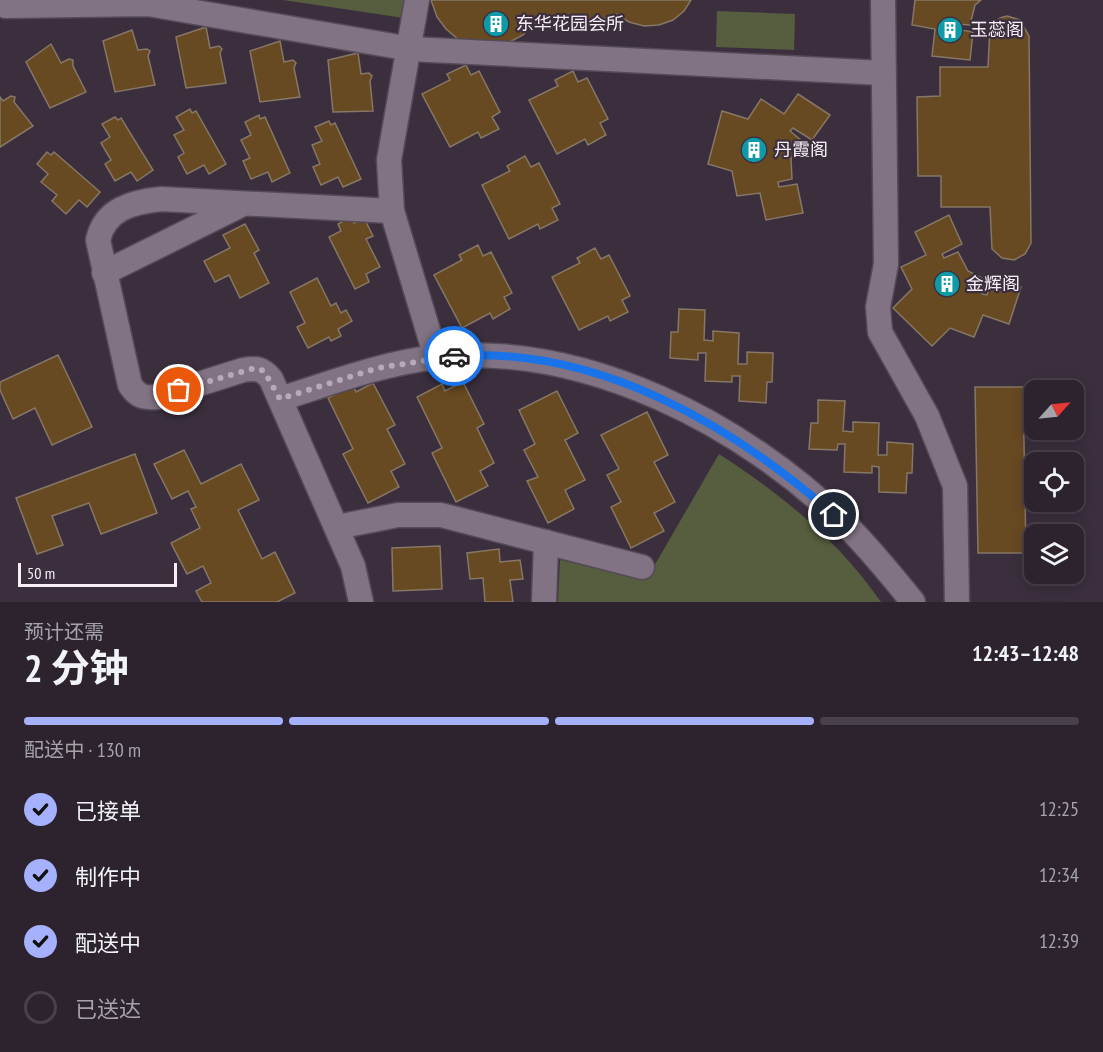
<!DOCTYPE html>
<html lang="zh">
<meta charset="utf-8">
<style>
:root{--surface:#2c232e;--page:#342b36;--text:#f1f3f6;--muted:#a6a4aa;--line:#48404a;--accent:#a5b1fc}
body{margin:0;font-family:"PT Sans Narrow","Noto Sans SC",sans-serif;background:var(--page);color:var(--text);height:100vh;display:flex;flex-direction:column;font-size:22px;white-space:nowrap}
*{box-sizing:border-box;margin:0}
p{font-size:20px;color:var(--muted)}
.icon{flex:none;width:33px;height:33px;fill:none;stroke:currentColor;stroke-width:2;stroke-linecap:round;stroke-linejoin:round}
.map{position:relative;height:602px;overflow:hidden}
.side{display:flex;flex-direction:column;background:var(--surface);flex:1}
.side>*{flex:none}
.needle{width:39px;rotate:63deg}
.fabs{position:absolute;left:1024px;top:380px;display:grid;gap:12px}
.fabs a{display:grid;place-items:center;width:60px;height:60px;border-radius:12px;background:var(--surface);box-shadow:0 3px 15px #0003,0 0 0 2px var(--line);font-size:30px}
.scale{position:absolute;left:18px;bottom:15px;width:159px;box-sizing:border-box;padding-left:6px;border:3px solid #f7eef8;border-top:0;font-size:16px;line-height:21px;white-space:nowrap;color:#f7eef8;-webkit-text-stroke:4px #3b2f3e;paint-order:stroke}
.pin{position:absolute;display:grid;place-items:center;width:51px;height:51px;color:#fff;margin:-26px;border:3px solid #fff;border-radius:50%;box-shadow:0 2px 6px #0007}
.courier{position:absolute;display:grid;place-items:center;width:60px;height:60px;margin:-30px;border:4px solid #1a73e8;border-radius:50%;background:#fff;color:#222;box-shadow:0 2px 8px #0007}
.summary em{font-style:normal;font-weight:700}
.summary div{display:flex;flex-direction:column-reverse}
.summary{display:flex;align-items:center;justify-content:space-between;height:102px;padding:0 24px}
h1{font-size:39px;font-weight:700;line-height:45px}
.bar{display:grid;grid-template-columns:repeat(4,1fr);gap:9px 6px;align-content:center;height:72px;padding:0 24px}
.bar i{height:8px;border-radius:4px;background:var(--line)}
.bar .current{background:var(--accent)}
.bar p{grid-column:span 4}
ol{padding:0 24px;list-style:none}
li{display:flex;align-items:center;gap:18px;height:66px}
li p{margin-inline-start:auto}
li .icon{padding:6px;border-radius:50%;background:var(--accent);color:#111;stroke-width:4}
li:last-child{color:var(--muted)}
li i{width:33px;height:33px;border:3px solid var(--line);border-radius:50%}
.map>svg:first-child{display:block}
.green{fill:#565e3f}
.building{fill:#674922;stroke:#867766;stroke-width:1.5}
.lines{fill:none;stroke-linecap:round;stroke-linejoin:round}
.street-casing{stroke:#554b57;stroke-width:27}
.street{stroke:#817384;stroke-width:24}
.done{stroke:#b5abb7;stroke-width:6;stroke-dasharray:0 10.8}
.route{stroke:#1a73e8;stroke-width:8}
.labels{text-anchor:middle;stroke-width:4.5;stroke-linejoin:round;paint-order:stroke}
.poi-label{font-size:18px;fill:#f7eef8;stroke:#3b2f3e;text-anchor:start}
</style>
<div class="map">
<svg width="1103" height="602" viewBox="0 0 1103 602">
<rect width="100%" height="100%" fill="#3b2f3e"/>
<g class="green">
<path d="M283 0H406L404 18Z"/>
<path d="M717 11 795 14 794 50 716 47Z"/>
<path d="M719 454C782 495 838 540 881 602H558L560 560 646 580Z"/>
</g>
<g class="building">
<path d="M431 0H691L684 11 673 20 659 25 644 26 629 22 616 14 619 17 532 25 523 35 506 44 472 45 458 39 446 29 437 17Z"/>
<path d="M915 0H981L975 5 970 25 956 24 955 29 973 32 970 60 932 56 935 29 912 25Z"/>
<path d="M1007 16 1020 20 1029 36 1031 243 1025 254 1014 260 1002 258 992 249 990 207H941V176H918L917 97 940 96V67H988L990 27 1000 18Z"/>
<path d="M206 27 210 48 219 46 222 49 220 53 226 83 186 88 176 37Z"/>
<path d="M132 30 138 50 147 49 150 51 148 56 155 85 115 92 103 41Z"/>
<path d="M280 41 284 62 293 60 296 63 294 68 300 97 260 102 250 51Z"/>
<path d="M51 44 61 63 69 59 73 60V66L86 92 50 108 26 62Z"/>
<path d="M358 53 361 74 369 73 372 76 370 81 373 111 333 112 328 60Z"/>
<path d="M466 65 471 75 479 71 500 112 492 117 499 129 481 138 478 132 450 147 422 94 450 80 447 74Z"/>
<path d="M573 71 578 82 587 78 608 119 600 123 606 135 588 145 585 139 557 154 529 100 558 86 555 80Z"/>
<path d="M798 94 830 115 812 140 793 128 790 131 802 141 791 159 792 179 778 182 779 187 797 184 803 213 766 220 760 193 737 196 732 171 708 164 722 111 748 119 761 99 784 114Z"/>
<path d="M11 96 15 97 14 102 33 126 0 147V97L3 101Z"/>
<path d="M190 109 192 113 196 111 226 164 209 174 204 165 187 174 178 157 184 153 174 135 184 130 176 117Z"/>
<path d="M259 115 260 119 265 117 290 173 272 182 268 172 251 179 243 161 250 158 241 140 251 135 245 122Z"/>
<path d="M115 117 118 120 121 118 153 170 137 181 131 172 115 181 105 164 111 160 101 143 110 137 102 124Z"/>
<path d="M329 121 331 125 335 123 361 179 343 187 338 177 321 185 313 167 320 164 312 145 322 141 315 127Z"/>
<path d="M47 152 51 155 54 152 100 192 87 207 79 200 66 214 52 201 57 195 41 182 48 174 37 164Z"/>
<path d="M525 156 531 167 539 163 560 204 552 208 558 220 540 229 538 224 509 239 482 185 510 171 507 166Z"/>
<path d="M949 215 962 244 942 254 944 258 958 252 968 271 986 280 982 294 987 295 993 278 1021 287 1009 324 983 315 974 337 950 328 932 346 893 308 912 289 901 267 926 255 915 232Z"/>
<path d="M351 217 354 223 364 218 373 236 366 239 380 267 366 274 369 282 355 289 329 237 341 231 338 224Z"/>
<path d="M245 224 259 250 254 253 269 283 240 298 229 275 215 282 204 261 230 248 223 235Z"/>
<path d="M478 245 483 256 491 252 512 293 504 297 510 309 493 319 490 313 462 328 434 275 462 260 459 255Z"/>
<path d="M595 248 601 259 609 255 630 296 622 300 628 312 610 321 608 316 579 330 552 277 580 263 577 258Z"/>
<path d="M317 278 331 306 336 303 341 313 346 310 352 321 338 329 341 336 331 341 329 337 308 348 297 327 305 323 290 292Z"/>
<path d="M679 309 705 310 704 340 713 341V331L739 333 738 364H747V352L773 353 772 382H767L766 403 739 401 740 376H732V382L705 381 706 353H698V360L670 358 671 332H678Z"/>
<path d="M58 355 92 427 52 445 35 408 13 419 0 390V382Z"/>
<path d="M463 382 484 424 477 428 494 463 480 471 488 486 456 502 432 453 442 448 417 397 442 384 445 391Z"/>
<path d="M373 383 395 425 387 429 405 464 391 471 399 487 368 503 343 454 353 449 328 398 353 385 356 392Z"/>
<path d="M975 387H1023L1026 553H978Z"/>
<path d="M557 391 578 433 565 440 585 480 565 490 574 509 548 523 527 481 538 477 524 450 535 444 519 410Z"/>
<path d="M818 400 845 401 843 431 853 432V422L879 423 878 455H887V442L913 444 912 473H907L906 493 879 492V467L872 466V473L844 472 845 444H838L837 450 809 449 811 423H818Z"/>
<path d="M647 412 668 455 654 462 675 502 654 513 664 531 631 548 611 507 621 502 607 475 619 469 601 435Z"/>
<path d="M184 450 201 484 241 464 259 500 238 510 262 559 275 552 295 593 277 602H202L196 591 211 583 203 566 187 574 171 543 200 528 191 509 196 507 188 491 172 499 154 464Z"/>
<path d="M135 454 157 513 101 534 89 503 52 516 63 545 37 554 16 498Z"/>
<path d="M440 546 442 589 393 591 392 548Z"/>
<path d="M499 549 500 562 520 560 523 579 510 580 513 602H485L483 578 470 579 467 553Z"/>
</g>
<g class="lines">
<g class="street-casing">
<g id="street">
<path d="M417 0 389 160 392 211 436 357"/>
<path d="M883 0 886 264 878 307 880 332 927 416 955 486 957 602"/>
<path d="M6 6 148 4 411 49 883 73"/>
<path d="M104 273 243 204"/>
<path d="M280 399C331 383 383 363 437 357 586 342 744 424 848 527 871 550 892 576 913 602"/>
<path d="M337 527 398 515H441L642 567"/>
<path d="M361 602 353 566 271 379C262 368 256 368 243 370L158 397C144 398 138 397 130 385L98 240C105 209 132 202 161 199L392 211"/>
<path d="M544 602 546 542"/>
</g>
</g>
<use href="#street" class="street"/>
</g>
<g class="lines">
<path class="done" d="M179 390 255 368 264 371 280 399 378 368 454 356"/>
<path class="route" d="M454 356C597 346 731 424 834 515"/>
</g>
<defs>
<g id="building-disc" transform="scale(1.35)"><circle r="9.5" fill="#0f9aa8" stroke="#3b2f3e"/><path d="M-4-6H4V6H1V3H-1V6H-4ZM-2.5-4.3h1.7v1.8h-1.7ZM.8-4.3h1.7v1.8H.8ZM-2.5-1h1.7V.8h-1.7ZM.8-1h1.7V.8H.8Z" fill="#fff"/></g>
</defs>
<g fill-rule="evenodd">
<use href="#building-disc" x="496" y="24"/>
<use href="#building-disc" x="950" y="30"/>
<use href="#building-disc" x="754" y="150"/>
<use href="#building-disc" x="947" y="284"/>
</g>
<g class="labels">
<g class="poi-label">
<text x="516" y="30">东华花园会所</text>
<text x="970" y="36">玉蕊阁</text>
<text x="774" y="156">丹霞阁</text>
<text x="966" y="290">金辉阁</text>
</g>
</g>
</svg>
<div class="fabs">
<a><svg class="needle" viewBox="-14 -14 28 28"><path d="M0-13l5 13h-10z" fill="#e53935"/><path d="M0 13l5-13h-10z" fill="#a6a4aa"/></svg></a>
<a><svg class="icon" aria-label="locate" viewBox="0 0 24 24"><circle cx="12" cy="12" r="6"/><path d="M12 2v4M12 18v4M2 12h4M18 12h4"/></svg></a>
<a><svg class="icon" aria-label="layers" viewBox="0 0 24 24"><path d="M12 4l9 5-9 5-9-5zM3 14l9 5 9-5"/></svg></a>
</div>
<div class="scale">50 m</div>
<div class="pin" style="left:179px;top:390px;background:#ea580c"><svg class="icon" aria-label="bag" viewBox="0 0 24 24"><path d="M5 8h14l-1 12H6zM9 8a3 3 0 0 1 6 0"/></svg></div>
<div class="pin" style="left:834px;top:515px;background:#1f2937"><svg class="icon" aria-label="home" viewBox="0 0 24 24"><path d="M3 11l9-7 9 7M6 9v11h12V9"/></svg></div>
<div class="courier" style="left:454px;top:356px"><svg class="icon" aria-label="car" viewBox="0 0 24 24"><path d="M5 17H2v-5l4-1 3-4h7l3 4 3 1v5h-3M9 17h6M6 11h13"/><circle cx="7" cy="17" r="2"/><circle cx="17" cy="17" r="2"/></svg></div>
</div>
<section class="side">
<div class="summary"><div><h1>2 分钟</h1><p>预计还需</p></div><em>12:43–12:48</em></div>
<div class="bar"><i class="current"></i><i class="current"></i><i class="current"></i><i></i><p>配送中 · 130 m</p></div>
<ol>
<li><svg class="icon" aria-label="check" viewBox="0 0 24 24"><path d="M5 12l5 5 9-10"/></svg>已接单<p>12:25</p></li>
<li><svg class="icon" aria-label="check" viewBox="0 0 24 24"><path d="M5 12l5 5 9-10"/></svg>制作中<p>12:34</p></li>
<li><svg class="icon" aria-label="check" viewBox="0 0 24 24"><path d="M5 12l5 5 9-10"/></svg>配送中<p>12:39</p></li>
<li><i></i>已送达</li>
</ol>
</section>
